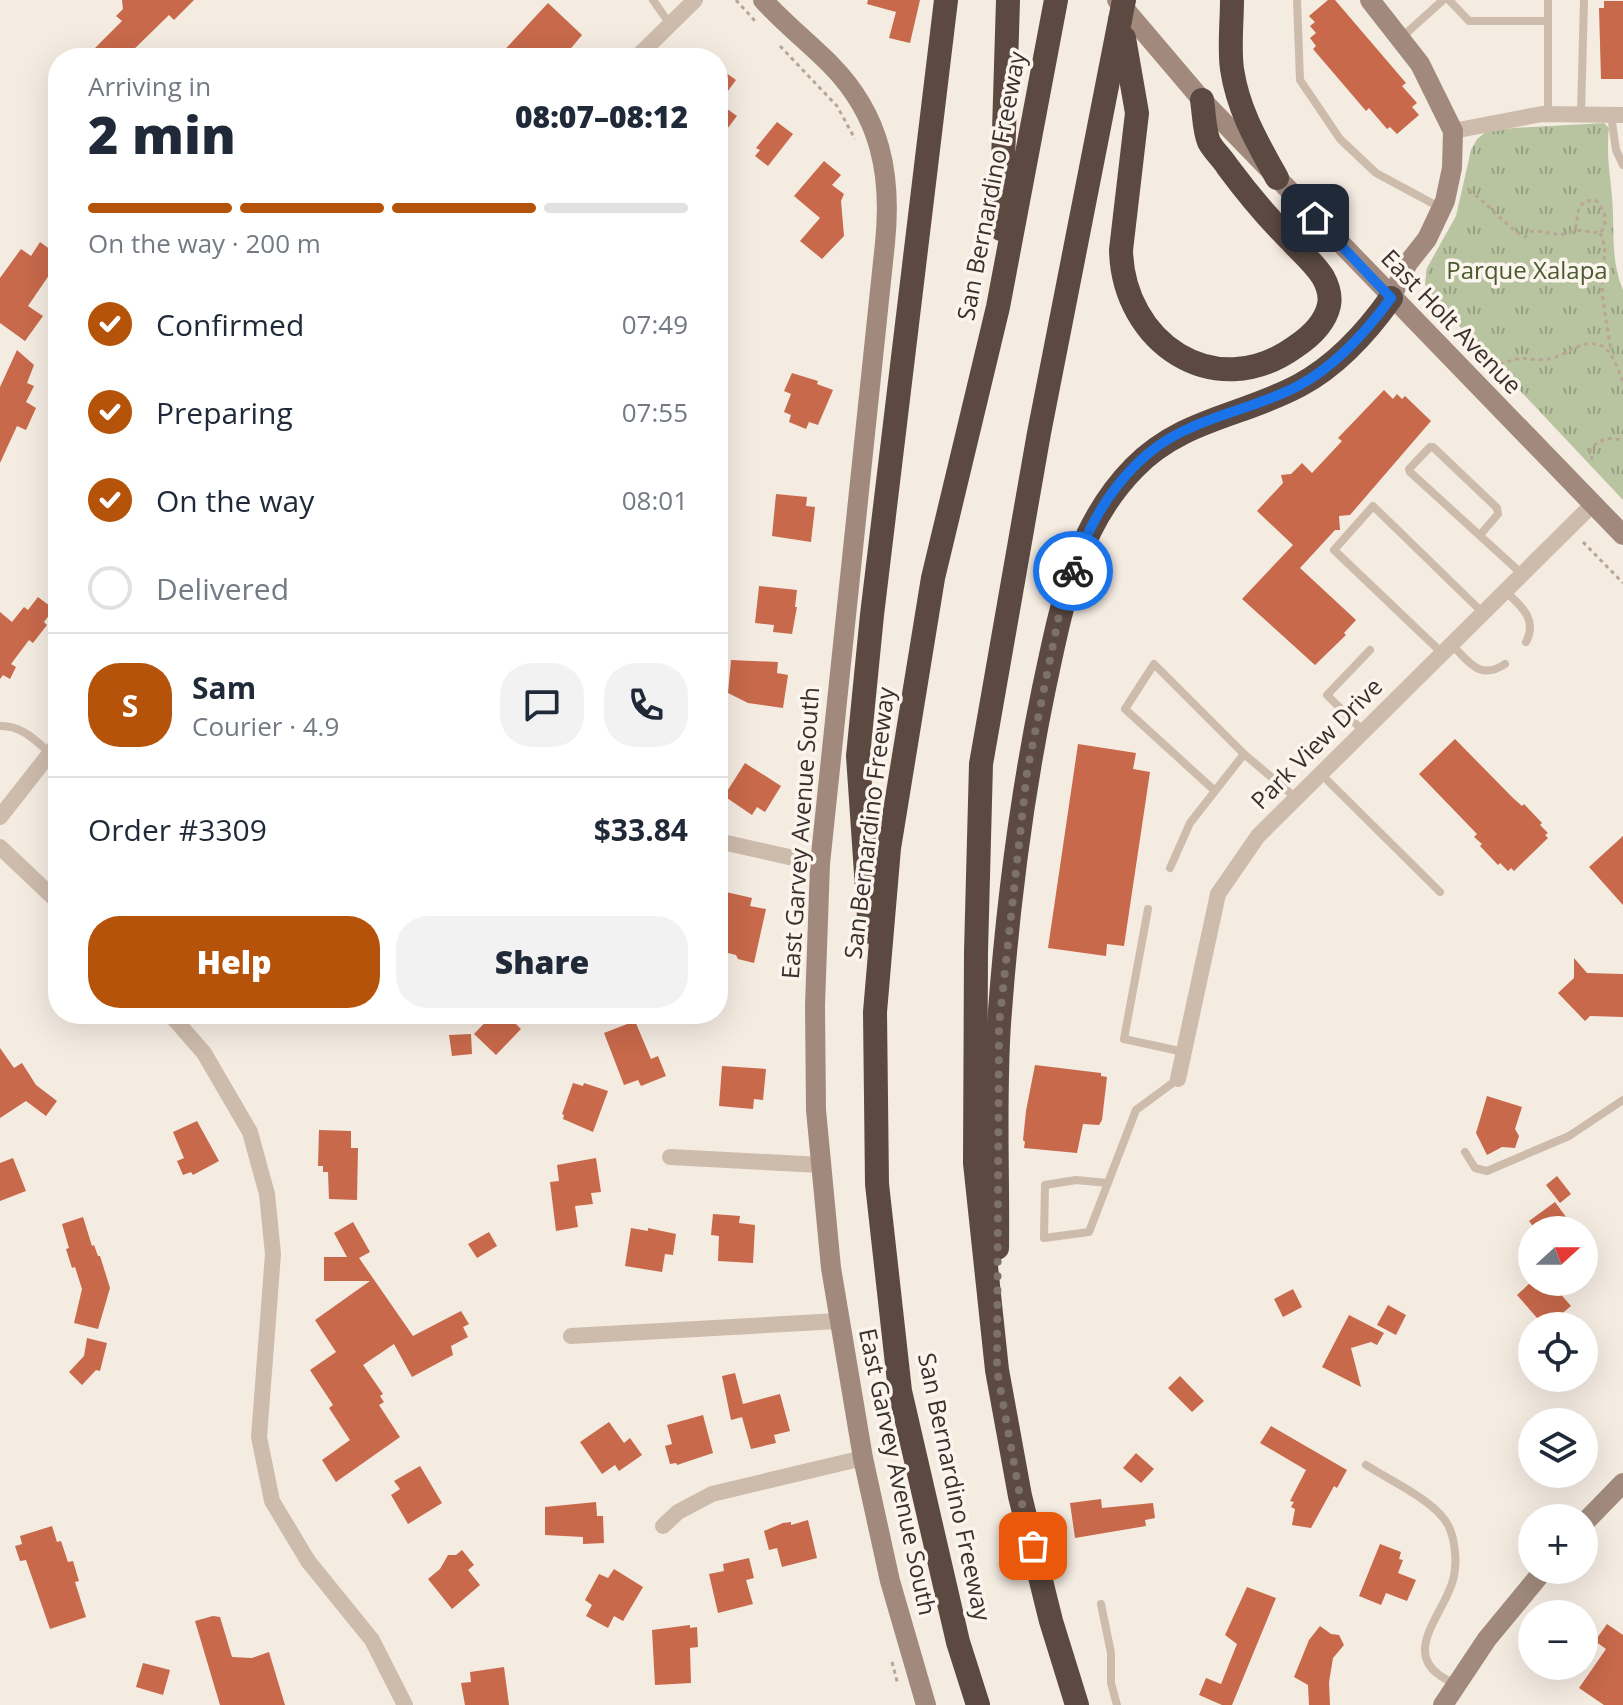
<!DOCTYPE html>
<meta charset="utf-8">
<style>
:root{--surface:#fff;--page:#f2f2f3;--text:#1f2937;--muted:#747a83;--line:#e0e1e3;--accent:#b45309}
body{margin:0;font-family:"Open Sans",sans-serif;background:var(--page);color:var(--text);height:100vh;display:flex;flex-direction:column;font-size:30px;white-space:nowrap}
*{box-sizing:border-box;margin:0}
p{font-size:26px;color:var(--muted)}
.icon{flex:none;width:44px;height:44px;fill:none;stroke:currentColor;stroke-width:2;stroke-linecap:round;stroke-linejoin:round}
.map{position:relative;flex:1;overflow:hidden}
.panel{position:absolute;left:48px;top:48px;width:680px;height:976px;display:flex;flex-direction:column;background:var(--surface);border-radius:32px;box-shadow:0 8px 32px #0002}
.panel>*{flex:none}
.needle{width:52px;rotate:69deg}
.controls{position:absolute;left:1518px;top:1216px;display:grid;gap:16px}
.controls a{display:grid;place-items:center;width:80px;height:80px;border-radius:50%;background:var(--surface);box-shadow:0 8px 32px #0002;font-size:40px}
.pin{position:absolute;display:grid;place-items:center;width:68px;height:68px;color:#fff;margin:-34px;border-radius:16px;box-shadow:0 4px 12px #0006}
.courier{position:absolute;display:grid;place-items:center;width:80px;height:80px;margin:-40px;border:6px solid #1a73e8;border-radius:50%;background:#fff;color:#222;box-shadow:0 2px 10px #0007}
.summary em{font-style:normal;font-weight:800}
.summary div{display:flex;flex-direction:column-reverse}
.summary{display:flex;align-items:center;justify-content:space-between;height:136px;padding:0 40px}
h1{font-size:52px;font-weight:800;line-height:60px}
.bar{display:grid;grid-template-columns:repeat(4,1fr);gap:12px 8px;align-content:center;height:96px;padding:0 40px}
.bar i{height:10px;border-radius:6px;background:var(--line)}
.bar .selected{background:var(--accent)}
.bar p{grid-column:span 4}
.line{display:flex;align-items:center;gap:20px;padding:0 40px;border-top:2px solid var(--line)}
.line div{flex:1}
.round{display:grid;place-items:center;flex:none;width:84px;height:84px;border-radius:32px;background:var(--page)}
ol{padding:0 40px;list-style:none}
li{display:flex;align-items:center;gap:24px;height:88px}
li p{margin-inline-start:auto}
li .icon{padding:8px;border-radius:50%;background:var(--accent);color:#fff;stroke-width:4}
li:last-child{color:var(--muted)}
li i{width:44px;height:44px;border:4px solid var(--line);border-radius:50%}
.action{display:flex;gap:16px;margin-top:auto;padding:16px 40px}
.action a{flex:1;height:92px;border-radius:32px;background:var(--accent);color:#fff;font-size:32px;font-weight:800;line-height:92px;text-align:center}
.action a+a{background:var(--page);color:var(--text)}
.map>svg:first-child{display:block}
.park{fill:url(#park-tufts)}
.building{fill:#c8694b}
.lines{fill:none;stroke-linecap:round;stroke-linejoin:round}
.path{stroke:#b9a596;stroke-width:3;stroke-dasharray:4 4;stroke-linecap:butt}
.lane{stroke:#cdbbac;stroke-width:8}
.street{stroke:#cdbbac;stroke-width:16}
.secondary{stroke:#a18a7d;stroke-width:20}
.highway{stroke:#5c4a42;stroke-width:24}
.highway-bridge{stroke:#5c4a42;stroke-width:24}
.done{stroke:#7c716b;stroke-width:8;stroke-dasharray:0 14.4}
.route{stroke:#1a73e8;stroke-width:10}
.labels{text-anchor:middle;stroke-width:7;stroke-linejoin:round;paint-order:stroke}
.street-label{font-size:24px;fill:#3b302b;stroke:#fbf5ee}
.park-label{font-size:24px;fill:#4a5a2e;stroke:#fbf5ee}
</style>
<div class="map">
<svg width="1623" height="1705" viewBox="0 0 1623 1705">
<defs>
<pattern id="park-tufts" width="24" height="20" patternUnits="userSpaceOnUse" patternTransform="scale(2)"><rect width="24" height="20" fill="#b8c4a0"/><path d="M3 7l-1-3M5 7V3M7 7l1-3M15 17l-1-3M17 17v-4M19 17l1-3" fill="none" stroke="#97a083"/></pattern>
</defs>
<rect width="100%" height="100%" fill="#f4ebe1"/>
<path class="park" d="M1604 123 1609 128C1606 153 1610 173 1612 197 1615 230 1610 260 1623 290V500L1431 296 1425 284 1427 268 1456 216 1471 150 1477 139 1486 132 1513 128Z"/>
<g class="building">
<path d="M122 0H194L174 20 169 15 125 58H85L122 21 116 16 123 9Z"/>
<path d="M868 0H920L910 43 889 38 896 12 867 4Z"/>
<path d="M1328 0H1335L1406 83 1402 86 1417 103 1412 107 1419 115 1397 134 1390 127 1387 129 1369 108 1366 111 1313 49 1316 46 1310 38 1316 33 1310 26 1315 22 1309 16Z"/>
<path d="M1604 1H1623V79H1601L1599 8H1604Z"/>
<path d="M548 3 582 35 563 58H497Z"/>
<path d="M718 67 736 80 719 103 737 116 718 141Z"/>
<path d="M777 122 793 134 768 166 755 156 760 150 756 148Z"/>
<path d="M824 161 841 175 832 185 844 194 841 201 844 236 822 259 800 241 820 218 794 196Z"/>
<path d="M40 242 58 255V262L28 306 43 316 25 341 0 323V278L21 249 31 256Z"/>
<path d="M17 350 34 365 27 383 34 386 26 402 36 408 26 430 17 426 0 463V387Z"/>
<path d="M792 373 818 381 817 384 833 390 818 425 809 422 806 429 789 422 791 415 784 412 791 394 784 391Z"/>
<path d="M1384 390 1393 399 1397 394 1402 399 1405 396 1431 421 1350 515 1339 516 1340 530H1335L1300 568 1356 620 1344 633 1346 635 1315 665 1242 599 1293 545 1257 511 1283 483 1281 475 1291 474 1302 463 1312 473 1342 441 1338 438Z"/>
<path d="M776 494 807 497 806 506 815 507 811 542 772 536Z"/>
<path d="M759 586 797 590 795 607H797L792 634 773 632 774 625 755 623Z"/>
<path d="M38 597 54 609 44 622 47 625 33 643 29 640 11 664 16 667 10 679 3 675 0 679V612L12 622 24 607 28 610Z"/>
<path d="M731 660 778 662 777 673 788 675 783 708 748 703 728 693Z"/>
<path d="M1455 739 1513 798 1522 806 1524 804 1542 823 1540 825 1548 833 1545 835 1548 838 1514 871 1511 868 1508 871 1500 863 1498 865 1480 846 1482 844 1474 837 1477 834 1419 774Z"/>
<path d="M1078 744 1136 753 1133 769 1150 772 1124 946 1107 944 1106 956 1048 948Z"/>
<path d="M745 763 781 786 765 812 757 807 752 815 724 796Z"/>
<path d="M1623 836V905L1589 867Z"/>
<path d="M726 892 752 898 750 906 766 909 754 963 738 959 736 955 720 951 718 948V911L721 912Z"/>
<path d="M1574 958 1587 973 1623 974V1017L1590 1016 1585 1021 1558 993 1574 978Z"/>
<path d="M493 1014H506L521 1029 496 1055 474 1034Z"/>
<path d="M635 1021 651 1059 658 1056 666 1076 641 1086 638 1080 624 1085 604 1033Z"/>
<path d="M471 1034 472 1054 452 1056 449 1035Z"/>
<path d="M0 1048 14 1068 22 1063 36 1085 57 1101 46 1116 26 1101 0 1118Z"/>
<path d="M1035 1065 1101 1073V1076L1107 1077 1102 1120 1099 1125 1083 1124 1077 1153 1024 1148 1025 1142 1023 1140 1026 1111Z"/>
<path d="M722 1066 766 1069 763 1100 754 1099 753 1109 719 1106Z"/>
<path d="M573 1083 583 1086 584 1083 608 1091 593 1132 563 1119 564 1115 562 1114Z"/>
<path d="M1487 1096 1522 1107 1515 1129 1519 1136 1515 1148 1502 1147 1487 1155 1476 1133Z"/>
<path d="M197 1121 219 1161 193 1175 191 1172 183 1175 177 1161 184 1158 173 1132Z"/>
<path d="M319 1130 351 1131V1148H358L357 1200 329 1199 328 1172H323V1166H318Z"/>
<path d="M13 1158 26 1191 0 1201V1163Z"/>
<path d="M596 1158 601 1192 591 1193 593 1204 575 1206 578 1227 556 1231 550 1182 559 1181 557 1165Z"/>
<path d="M1557 1176 1571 1194 1560 1203 1546 1185Z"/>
<path d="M1555 1202 1569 1221 1558 1230H1536L1529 1221Z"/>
<path d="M713 1214 740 1216 739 1223 755 1225 753 1263 718 1261 719 1236 711 1235Z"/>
<path d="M83 1217 92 1246 94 1245 98 1256H100L110 1288 98 1329 74 1323 82 1289 75 1267 72 1268 66 1249 69 1248 62 1224Z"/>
<path d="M353 1222 370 1252 359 1258 413 1336 461 1311 469 1324 463 1327 468 1337 451 1346 453 1355 412 1377 394 1344 363 1365 383 1394 380 1396 384 1402 379 1405 400 1437 336 1482 322 1460 350 1440 329 1408 333 1405 310 1370 336 1352 315 1320 370 1281H324V1257H347L334 1233Z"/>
<path d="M631 1228 648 1231V1228L676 1234 673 1255 665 1254 662 1272 625 1266Z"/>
<path d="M489 1232 497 1246 477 1258 468 1244Z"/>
<path d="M1531 1282H1550L1571 1306 1547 1326H1544L1517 1295Z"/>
<path d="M1293 1289 1302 1307 1283 1317 1274 1299Z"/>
<path d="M1388 1305 1406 1315 1396 1335 1377 1325Z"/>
<path d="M1349 1315 1384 1333 1377 1345 1371 1342 1351 1348 1361 1387 1322 1367Z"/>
<path d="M87 1338 107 1343 100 1371 96 1370 82 1385 69 1372 84 1356Z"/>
<path d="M735 1373 743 1404 780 1394 790 1431 774 1435 776 1443 751 1449 742 1417 731 1420 722 1376Z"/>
<path d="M1180 1376 1204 1401 1192 1412 1168 1388Z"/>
<path d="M703 1415 713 1453 677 1465 676 1463 670 1464 665 1446 672 1444 667 1425Z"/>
<path d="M609 1422 624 1443 630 1438 642 1455 619 1471 615 1465 602 1474 580 1442Z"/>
<path d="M1271 1426 1347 1470 1337 1488 1334 1486 1311 1528 1292 1525 1295 1509 1291 1507 1294 1502 1290 1501 1306 1470 1260 1443Z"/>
<path d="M1136 1453 1154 1469 1141 1483 1123 1468Z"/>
<path d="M420 1466 442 1503 408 1524 391 1495 400 1489 394 1481Z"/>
<path d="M1101 1499 1102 1508 1153 1503 1155 1518 1145 1520 1146 1526 1075 1538 1070 1503Z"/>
<path d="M596 1502 597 1516H603L604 1543 583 1544V1537L545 1535V1507Z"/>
<path d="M808 1520 817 1558 782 1567 777 1548 769 1550 764 1531 783 1523 791 1522V1525Z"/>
<path d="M52 1526 57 1542 61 1541 68 1562 73 1561 79 1581 75 1582 86 1617 50 1629 26 1560 20 1561 15 1546 22 1544 20 1536Z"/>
<path d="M1380 1544 1401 1552 1399 1559 1403 1560 1398 1573 1416 1580 1407 1601 1386 1593 1381 1605 1359 1596Z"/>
<path d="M462 1550 474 1565 468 1570 480 1585 452 1609 428 1579 440 1569 448 1555H456Z"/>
<path d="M749 1558 754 1578 746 1580 753 1604 718 1613 709 1574 724 1571 723 1564Z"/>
<path d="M614 1569 643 1587 623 1621 614 1616 608 1628 586 1616 592 1605 585 1600 599 1574 608 1578Z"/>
<path d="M1247 1587 1276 1598 1232 1705H1222L1199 1695 1206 1678 1221 1684 1237 1644 1225 1635Z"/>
<path d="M213 1616 220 1617 232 1657 252 1658 269 1652 285 1705H220L195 1621Z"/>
<path d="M1607 1624 1623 1635V1705H1604L1579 1688 1606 1649 1595 1641Z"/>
<path d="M690 1625V1628L697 1627 698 1647 690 1648 691 1683 655 1685 652 1630Z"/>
<path d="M1320 1626 1331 1634 1339 1635 1344 1645 1333 1658 1329 1682 1330 1705H1309L1308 1685 1294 1677 1309 1640Z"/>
<path d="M143 1663 170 1670 163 1695 136 1687Z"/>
<path d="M504 1667 509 1705H465L461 1683 471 1682 470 1672Z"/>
</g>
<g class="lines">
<g class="path">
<path d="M736 0 755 21"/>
<path d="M780 46 837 106 855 139"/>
<path d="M1469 190C1489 204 1503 224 1525 237L1532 231C1549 231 1559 239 1575 230L1579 207 1586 201 1595 200C1605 208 1609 223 1600 233L1575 230"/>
<path d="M1600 233 1605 246 1602 294 1611 351"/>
<path d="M1500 365C1524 353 1527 362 1548 359 1560 357 1567 351 1577 347 1608 334 1614 360 1623 382"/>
<path d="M1592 460 1590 449C1601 439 1609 436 1623 441"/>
<path d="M1583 542 1623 583"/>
<path d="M892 1662 898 1685"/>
</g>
<g class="lane">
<path d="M653 0 669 23"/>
<path d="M1297 0 1300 80 1340 139 1376 173 1441 208"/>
<path d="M1449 0 1469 21H1548"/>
<path d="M1548 0V114"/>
<path d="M1402 37 1443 0"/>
<path d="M1581 114 1584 0"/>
<path d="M1611 115 1616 150 1623 165"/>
<path d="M1480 535 1498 514 1497 508 1433 447H1430L1409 469 1410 472 1522 574"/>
<path d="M1505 591C1521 606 1538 619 1526 642"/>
<path d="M1452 645C1469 662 1480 681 1505 664"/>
<path d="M1442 653 1334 550 1373 506 1483 613"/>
<path d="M0 726C21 725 35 740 50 753"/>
<path d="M1363 731 1327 695 1370 650"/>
<path d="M1244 754 1296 798"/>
<path d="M1321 774 1440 892"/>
<path d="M1170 868 1190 823 1244 754 1154 664 1125 709 1215 791"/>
<path d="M1148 909 1124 1039 1184 1052"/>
<path d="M1465 1152 1475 1168 1487 1171 1569 1136 1623 1100"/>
<path d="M1108 1183 1076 1180 1045 1185 1044 1238 1089 1232 1136 1110 1178 1079"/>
<path d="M1366 1465C1389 1480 1438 1502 1449 1527 1455 1540 1457 1561 1454 1576 1447 1614 1391 1658 1456 1684"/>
<path d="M1101 1604 1111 1653V1683L1117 1705"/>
</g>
<g class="street">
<path d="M636 58 695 0"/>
<path d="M1453 131 1542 114 1623 115"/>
<path d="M0 817 58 743"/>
<path d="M718 841 820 864"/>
<path d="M0 847 58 902"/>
<path d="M170 1014 204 1053 250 1132 267 1194 273 1254 259 1437 272 1501 308 1561 372 1640 405 1705"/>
<path d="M1178 1079 1218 894 1258 836 1594 503"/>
<path d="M670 1157 821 1165"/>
<path d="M571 1336 838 1321"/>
<path d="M663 1526 678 1512 712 1494 863 1458"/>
</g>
<g class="secondary">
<path d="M763 0C784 23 809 43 831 65 881 116 892 175 885 243L820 864 815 1005 816 1110 831 1268 863 1458 890 1581 926 1705"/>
<path d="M1117 0 1202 100 1623 535"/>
<path d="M1370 0 1420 64 1453 131 1452 168 1445 201 1427 239 1408 263 1391 298"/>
<path d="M1584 1523 1623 1483"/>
<path d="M1443 1705 1487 1639 1544 1570"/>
</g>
<g class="highway">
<path d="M1232 0C1232 22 1229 47 1232 69 1238 110 1257 142 1277 178"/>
<path d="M1124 38 1137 113 1121 250C1123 342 1214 405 1295 347 1310 337 1325 324 1329 305 1331 295 1328 286 1323 277 1314 263 1301 252 1290 240 1267 217 1247 193 1227 166 1222 158 1213 150 1209 142 1204 130 1204 112 1202 100"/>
<path d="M1001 229 1008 0"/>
<path d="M870 932 858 756 872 615 946 0"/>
<path d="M997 1248C998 1173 994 1098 999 1024 1007 911 1021 799 1044 688 1061 609 1075 528 1134 468 1181 419 1243 416 1300 385 1337 365 1367 332 1391 298"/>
<path d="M978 1705 958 1642 900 1391 877 1184 875 1012 889 848 933 578 998 307 1056 0"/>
<path d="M1077 1705 1051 1621 1020 1496 997 1370 975 1163 976 952 981 764 1039 433 1120 20"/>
</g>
<path class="highway-bridge" d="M1120 20 1124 0"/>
</g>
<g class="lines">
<path class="done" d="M1033 1546 1020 1496 997 1370 999 1025 1027 772 1060 611 1073 571"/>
<path class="route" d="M1073 571C1092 512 1131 453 1190 428 1225 412 1264 404 1298 386 1336 366 1366 332 1391 298L1315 218"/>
</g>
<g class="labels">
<g class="street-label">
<text transform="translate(992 186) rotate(-79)" y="8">San Bernardino Freeway</text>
<text transform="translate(1451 322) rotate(46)" y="8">East Holt Avenue</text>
<text transform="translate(1317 744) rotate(-45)" y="8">Park View Drive</text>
<text transform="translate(870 823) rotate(-83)" y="8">San Bernardino Freeway</text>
<text transform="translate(801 833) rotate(-86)" y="8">East Garvey Avenue South</text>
<text transform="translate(897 1472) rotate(78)" y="8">East Garvey Avenue South</text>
<text transform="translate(954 1487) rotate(78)" y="8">San Bernardino Freeway</text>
</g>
<g class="park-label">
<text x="1527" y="279">Parque Xalapa</text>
</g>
</g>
</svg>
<div class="controls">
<a><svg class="needle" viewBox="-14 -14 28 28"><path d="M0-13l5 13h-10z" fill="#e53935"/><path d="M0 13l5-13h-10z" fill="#747a83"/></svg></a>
<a><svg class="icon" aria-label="locate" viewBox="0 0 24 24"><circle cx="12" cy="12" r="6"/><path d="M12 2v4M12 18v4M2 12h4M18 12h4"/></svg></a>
<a><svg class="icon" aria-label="layers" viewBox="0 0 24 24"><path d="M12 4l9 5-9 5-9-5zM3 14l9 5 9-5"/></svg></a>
<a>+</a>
<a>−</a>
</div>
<div class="pin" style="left:1033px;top:1546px;background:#ea580c"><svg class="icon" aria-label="bag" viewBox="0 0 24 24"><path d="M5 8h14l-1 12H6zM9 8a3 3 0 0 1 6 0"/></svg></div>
<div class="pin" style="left:1315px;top:218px;background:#1f2937"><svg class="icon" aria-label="home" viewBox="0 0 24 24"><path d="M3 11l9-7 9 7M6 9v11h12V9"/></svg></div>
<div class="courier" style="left:1073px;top:571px"><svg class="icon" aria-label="bike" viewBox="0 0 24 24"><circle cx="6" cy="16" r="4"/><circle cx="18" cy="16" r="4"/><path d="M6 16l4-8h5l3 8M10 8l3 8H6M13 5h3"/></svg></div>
<section class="panel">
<div class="summary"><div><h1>2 min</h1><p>Arriving in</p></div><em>08:07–08:12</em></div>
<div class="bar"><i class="selected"></i><i class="selected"></i><i class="selected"></i><i></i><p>On the way · 200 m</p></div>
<ol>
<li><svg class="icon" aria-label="check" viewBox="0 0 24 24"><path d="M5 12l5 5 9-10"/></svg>Confirmed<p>07:49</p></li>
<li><svg class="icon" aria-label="check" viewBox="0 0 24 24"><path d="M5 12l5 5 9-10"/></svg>Preparing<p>07:55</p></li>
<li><svg class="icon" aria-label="check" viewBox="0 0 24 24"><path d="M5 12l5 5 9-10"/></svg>On the way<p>08:01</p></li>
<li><i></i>Delivered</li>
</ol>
<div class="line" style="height:144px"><b class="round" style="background:var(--accent);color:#fff">S</b><div><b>Sam</b><p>Courier · 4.9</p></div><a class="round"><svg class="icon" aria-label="chat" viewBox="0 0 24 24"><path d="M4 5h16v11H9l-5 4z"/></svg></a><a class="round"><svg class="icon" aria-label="phone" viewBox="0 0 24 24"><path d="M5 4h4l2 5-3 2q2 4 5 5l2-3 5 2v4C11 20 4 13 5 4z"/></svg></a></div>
<div class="line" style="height:104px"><div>Order #3309</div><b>$33.84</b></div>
<div class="action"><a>Help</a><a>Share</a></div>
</section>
</div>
